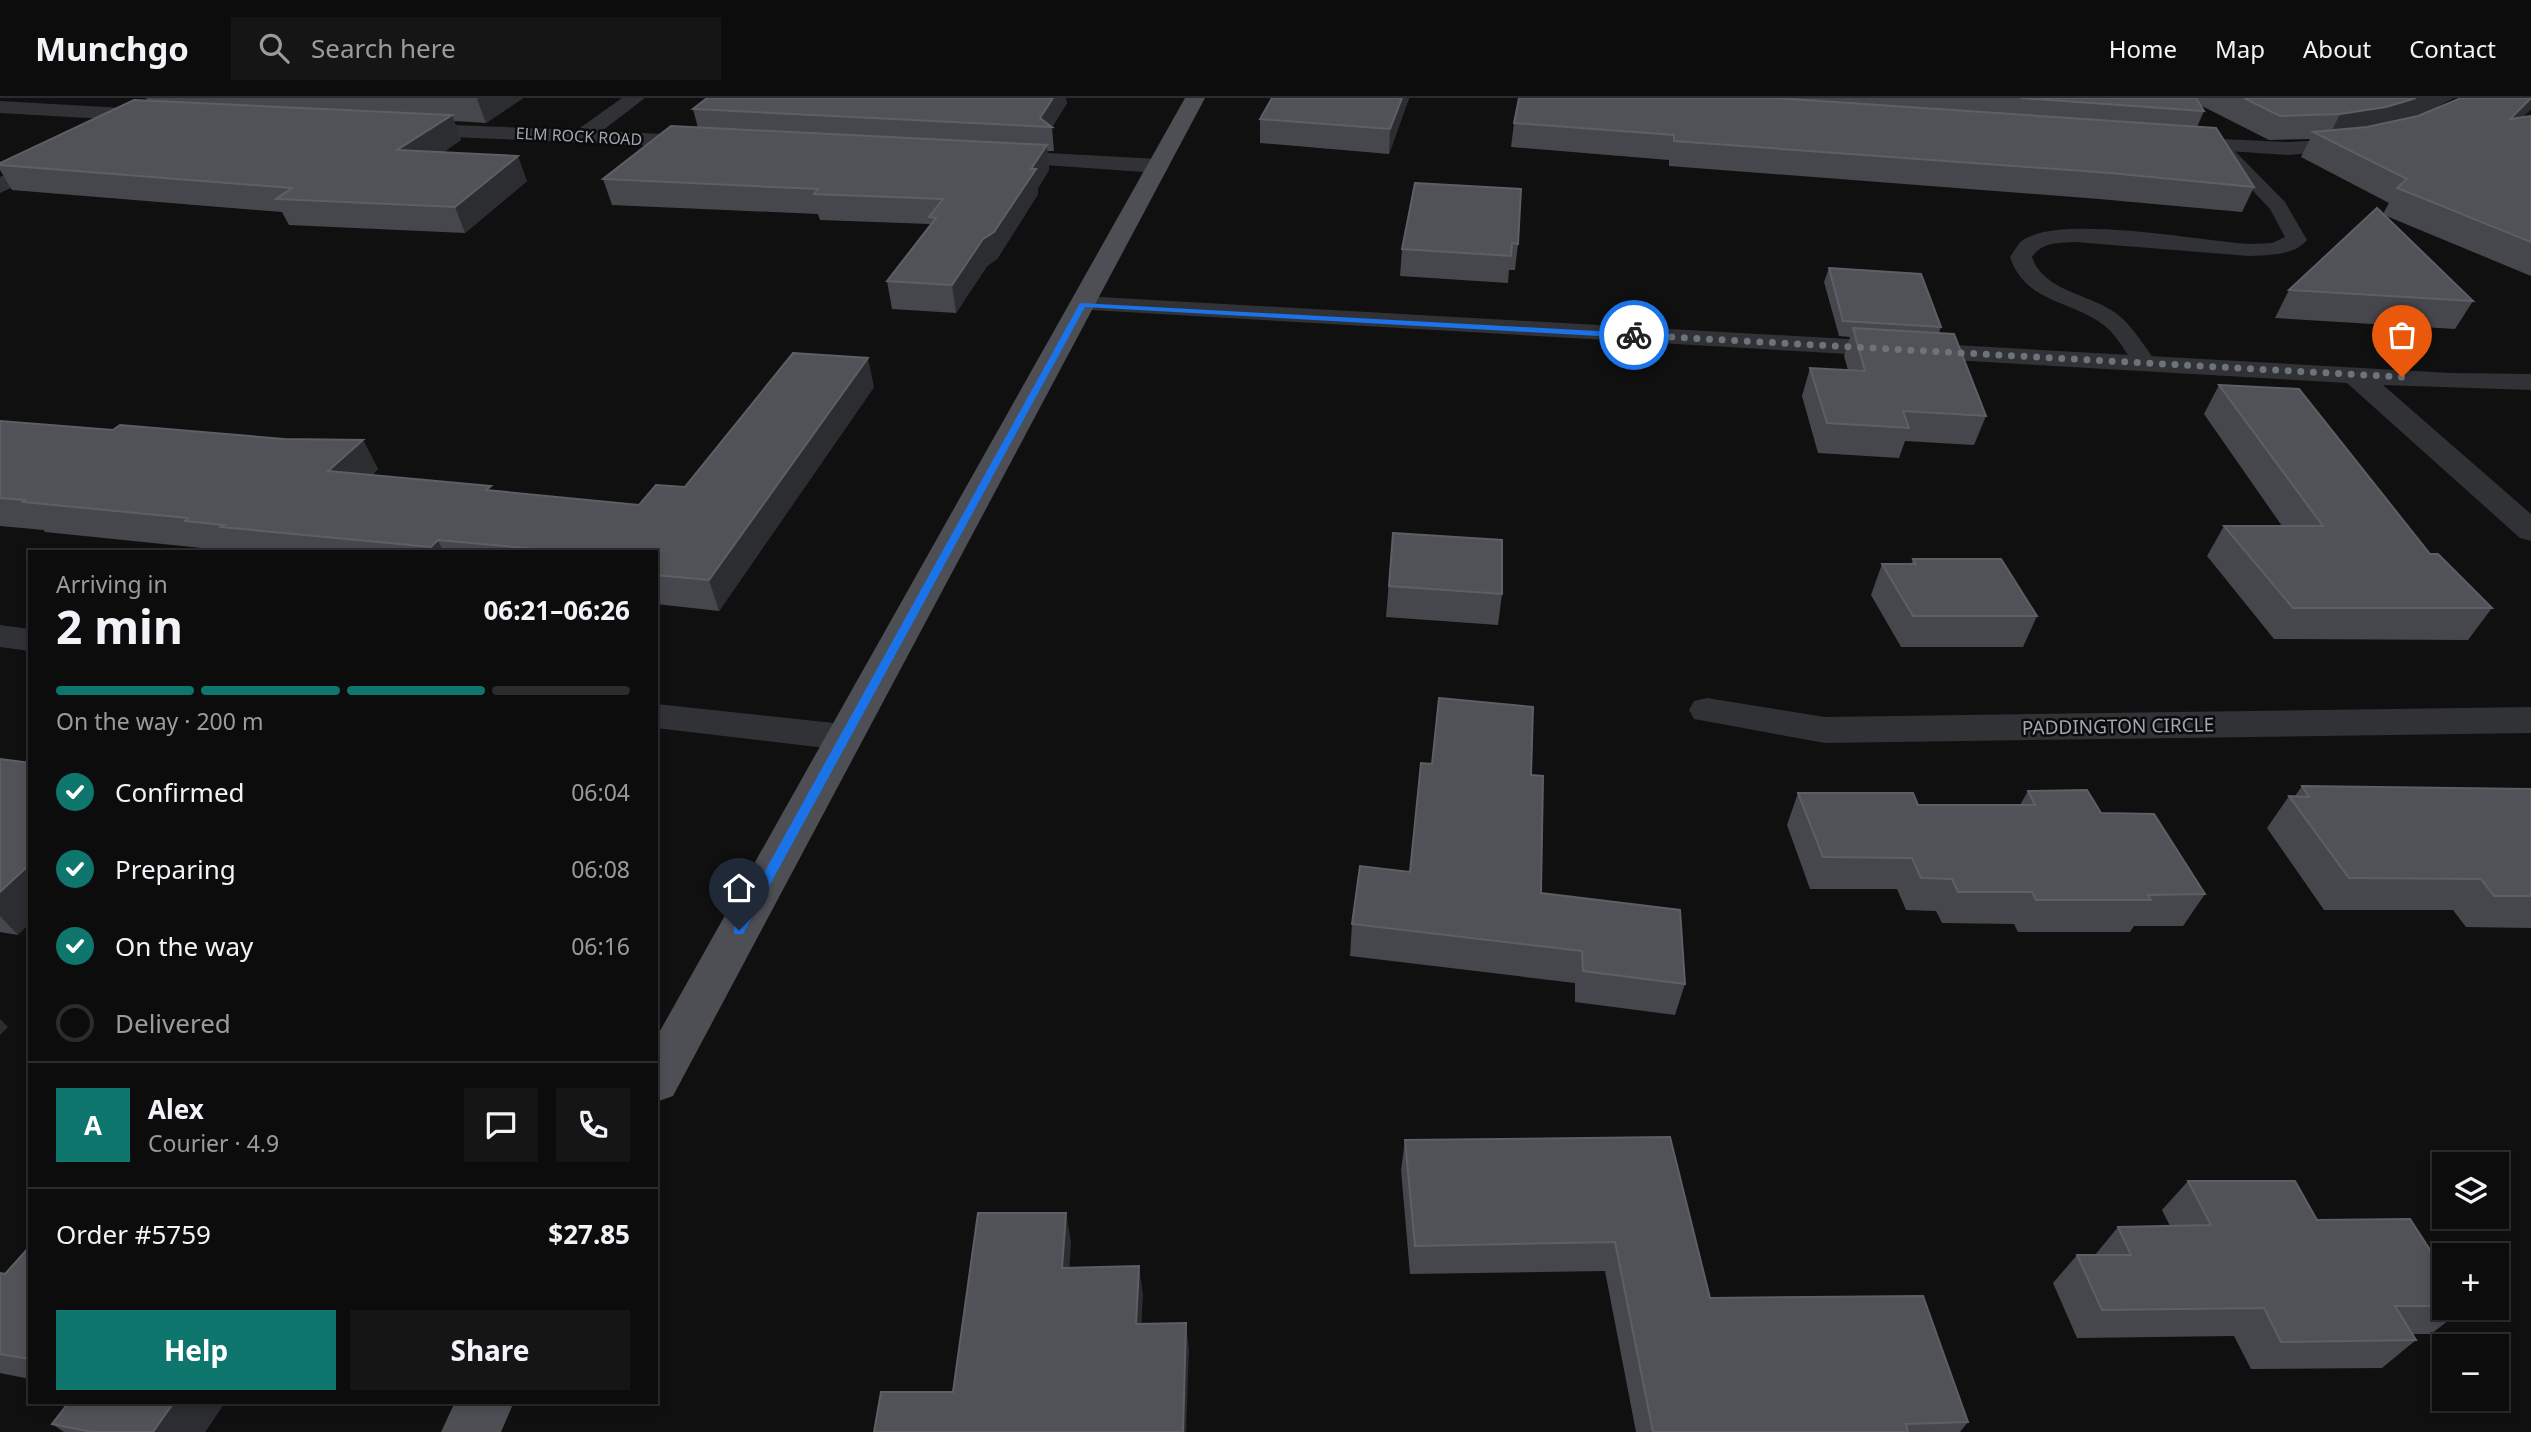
<!DOCTYPE html>
<meta charset="utf-8">
<style>
:root{--surface:#0c0c0d;--page:#151516;--text:#f1f3f6;--muted:#9a9b9d;--line:#2c2c2e;--accent:#0f766e}
body{margin:0;font-family:"Noto Sans",sans-serif;background:var(--page);color:var(--text);height:100vh;display:flex;flex-direction:column;font-size:26px;white-space:nowrap}
*{box-sizing:border-box;margin:0}
p{font-size:23px;color:var(--muted)}
.icon{flex:none;width:38px;height:38px;fill:none;stroke:currentColor;stroke-width:2;stroke-linecap:round;stroke-linejoin:round}
.map{position:relative;flex:1;overflow:hidden}
.sheet{position:absolute;left:28px;top:452px;width:630px;height:854px;display:flex;flex-direction:column;background:var(--surface);border-radius:0px;box-shadow:0 4px 10px #0003,0 0 0 2px var(--line)}
.sheet>*{flex:none}
.buttons{position:absolute;left:2432px;top:1054px;display:grid;gap:14px}
.buttons a{display:grid;place-items:center;width:77px;height:77px;border-radius:0px;background:var(--surface);box-shadow:0 4px 10px #0003,0 0 0 2px var(--line);font-size:35px}
.pin{position:absolute;display:grid;place-items:center;width:60px;height:60px;color:#fff;margin:-72px -30px;border-radius:50% 50% 50% 0;rotate:-45deg;box-shadow:0 0 7px #0007}
.pin .icon{rotate:45deg}
.courier{position:absolute;display:grid;place-items:center;width:70px;height:70px;margin:-35px;border:5px solid #1a73e8;border-radius:50%;background:#fff;color:#222;box-shadow:0 2px 9px #0007}
.overview em{font-style:normal;font-weight:700}
.overview div{display:flex;flex-direction:column-reverse}
.overview{display:flex;align-items:center;justify-content:space-between;height:119px;padding:0 28px}
h1{font-size:46px;font-weight:700;line-height:52px}
.bar{display:grid;grid-template-columns:repeat(4,1fr);gap:10px 7px;align-content:center;height:84px;padding:0 28px}
.bar i{height:9px;border-radius:5px;background:var(--line)}
.bar .current{background:var(--accent)}
.bar p{grid-column:span 4}
.line{display:flex;align-items:center;gap:18px;padding:0 28px;border-top:2px solid var(--line)}
.line div{flex:1}
.round{display:grid;place-items:center;flex:none;width:74px;height:74px;border-radius:0px;background:var(--page)}
ol{padding:0 28px;list-style:none}
li{display:flex;align-items:center;gap:21px;height:77px}
li p{margin-inline-start:auto}
li .icon{padding:7px;border-radius:50%;background:var(--accent);color:#fff;stroke-width:4}
li:last-child{color:var(--muted)}
li i{width:38px;height:38px;border:4px solid var(--line);border-radius:50%}
.primary-button{display:flex;gap:14px;margin-top:auto;padding:14px 28px}
.primary-button a{flex:1;height:80px;border-radius:0px;background:var(--accent);color:#fff;font-size:28px;font-weight:700;line-height:80px;text-align:center}
.primary-button a+a{background:var(--page);color:var(--text)}
header{display:flex;align-items:center;gap:42px;box-sizing:border-box;height:98px;padding:0 35px;background:var(--surface);border-bottom:2px solid var(--line)}
header strong{font-size:33px}
nav{display:flex;gap:38px;margin-inline-start:auto;font-size:24px}
.search{width:490px;height:63px;background:var(--page);display:flex;align-items:center;gap:18px;box-sizing:border-box;padding:0 24px;border-radius:0px;color:var(--muted);font-size:26px}
.map>svg:first-child{display:block}
.lines{fill:none;stroke-linecap:round;stroke-linejoin:round}
.service{fill:#313236;fill-rule:evenodd}
.minor{fill:#313236;fill-rule:evenodd}
.primary{fill:#4d4f55;fill-rule:evenodd}
.wall{fill:#46474c}
.shaded-wall{fill:#2c2d30}
.building{fill:#505257;stroke:#5c5f65;stroke-width:2}
.route{fill:#1a73e8}
.done{stroke:#6e727a;stroke-width:7;stroke-dasharray:0 12.6}
.labels{text-anchor:middle;stroke-width:5;stroke-linejoin:round;paint-order:stroke}
.far-street-label{font-size:16px;fill:#a1a7b2;stroke:#0b0b0c}
.street-label{font-size:19px;fill:#a1a7b2;stroke:#0b0b0c}
</style>
<header>
<strong>Munchgo</strong>
<div class="search"><svg class="icon" aria-label="search" viewBox="0 0 24 24"><circle cx="10" cy="10" r="6"/><path d="M15 15l6 6"/></svg>Search here</div>
<nav><a>Home</a><a>Map</a><a>About</a><a>Contact</a></nav>
</header>
<div class="map">
<svg width="2531" height="1334" viewBox="0 0 2531 1334">
<rect width="100%" height="100%" fill="#101011"/>
<g class="lines">
<path class="service" d="M2219 42 2225 43 2285 104 2307 142C2294 158 2267 157 2249 158L2075 144C2059 145 2042 144 2032 159 2044 196 2098 196 2123 221 2135 233 2146 250 2156 264L2152 269H2136C2127 257 2118 239 2106 229 2075 202 2025 206 2010 159 2014 154 2018 145 2023 142 2061 116 2200 143 2249 146L2272 145 2285 139 2270 111 2210 47Z"/>
<g class="minor">
<path d="M622 0H645L602 33 704 38 711 40 715 44 711 48 704 50 404 37 397 35 394 31 397 27 404 25 577 32Z"/>
<path d="M0 3 159 12 166 14 169 18 166 22 159 24 0 15Z"/>
<path d="M2174 39 2289 44 2358 40 2365 42 2369 46 2365 50 2289 57 2167 49 2163 45 2167 41Z"/>
<path d="M995 52 1158 61 1166 63 1169 68 1166 73 1158 75 987 63 984 58 987 53Z"/>
<path d="M54 55 62 56 65 61 62 66 0 95V79Z"/>
<path d="M1083 198 2451 275 2531 276V292L2383 287 2531 416V443L2520 440 2347 285 1074 211 1070 206 1074 201Z"/>
<path d="M0 527 30 531V553L0 549Z"/>
<path d="M1707 600 1825 619 2531 609V635L1825 645 1694 621 1689 612 1694 603Z"/>
<path d="M656 606 843 626 856 630 862 639 856 648 843 652 656 630Z"/>
</g>
<g class="primary">
<path d="M1185 0H1205L673 998 656 1004V940Z"/>
<path d="M455 1304H514L501 1334H441Z"/>
</g>
</g>
<g class="wall">
<path d="M146 0H523L486 25 454 23 461 42 442 55 527 83 465 135 289 127 282 114 12 92 0 72V65L147 2Z"/>
<path d="M1272 0H1409L1389 56 1260 45V21Z"/>
<path d="M1519 0H2453L2427 14 2531 0V11L2522 19 2531 18V178L2384 117 2473 203 2455 231 2275 220 2289 192 2383 116 2389 105 2301 59 2310 41 2269 42 2200 7 2204 13 2197 29 2254 89 2242 114 2099 101 1669 68V62L1511 49 1514 25Z"/>
<path d="M1067 5 1052 29 1054 53H1047L1049 72 1038 90V96L997 161 987 168 956 215 892 211 887 183 930 126 820 122 818 116 612 107 603 81 698 30 693 11Z"/>
<path d="M1415 85 1518 146 1515 172H1509L1508 185 1400 178 1402 151Z"/>
<path d="M1829 170 1941 229 1939 235 1986 318 1974 347 1905 343 1899 360 1818 355 1802 298 1810 270 1848 272 1844 258 1850 239 1839 238 1824 184Z"/>
<path d="M2219 287 2430 456 2492 510 2468 542 2274 541 2207 458 2224 428H2282L2204 316Z"/>
<path d="M874 289 719 513 656 506V453H204L202 450 45 434 44 432 0 428V323L113 332 284 341 363 342 378 371 372 377 493 393 639 407 685 389Z"/>
<path d="M1393 435 1502 496 1498 527 1386 519Z"/>
<path d="M1913 461 2037 518 2023 549H1901L1871 497 1882 466H1911Z"/>
<path d="M0 661 18 837 0 834Z"/>
<path d="M1531 677 1541 795 1685 886 1675 917 1575 904V885L1350 858 1352 826 1410 774Z"/>
<path d="M2302 688 2531 691V830L2466 829 2453 812H2324L2267 730 2289 698H2295Z"/>
<path d="M2028 693 2101 715 2205 796 2183 828H2134L2130 834H2018L2014 826 1942 825 1936 813 1906 812 1897 791H1810L1787 727 1798 695 1918 707H2020Z"/>
<path d="M1670 1039 1710 1200 1968 1324 1960 1334H1636L1605 1173 1410 1176 1401 1072 1405 1042Z"/>
<path d="M2188 1083 2317 1122 2445 1175V1209H2466L2431 1236H2412L2416 1242 2382 1270 2251 1271 2234 1238 2077 1240 2053 1185 2077 1157H2095L2118 1129 2170 1128 2162 1112Z"/>
<path d="M30 1148V1281L0 1275V1175L5 1176Z"/>
<path d="M69 1304H225L205 1334H64L52 1326Z"/>
</g>
<g class="shaded-wall">
<path d="M479 0H523L486 25 477 1Z"/>
<path d="M1053 0H1066L1067 5 1052 29 1040 20Z"/>
<path d="M1402 0H1409L1389 56 1390 31Z"/>
<path d="M2416 0H2453L2414 21 2328 40 2340 16Z"/>
<path d="M2531 1V11L2496 45 2510 21Z"/>
<path d="M452 17 461 42 408 78 397 52Z"/>
<path d="M1047 47 1049 72 1038 90V96L997 161 987 168 956 215 952 187Z"/>
<path d="M518 58 527 83 465 135 455 109Z"/>
<path d="M868 260 874 289 719 513 709 482Z"/>
<path d="M363 342 378 371 343 403 328 373Z"/>
<path d="M438 442 443 453H433L431 449Z"/>
<path d="M30 766V825L18 837 0 818V794Z"/>
<path d="M0 921 8 929 0 937Z"/>
<path d="M1066 1115 1071 1144 1068 1198 1062 1170Z"/>
<path d="M1139 1168 1143 1197 1140 1253 1136 1226Z"/>
<path d="M1186 1225 1189 1252 1186 1334H1183Z"/>
<path d="M174 1304H225L205 1334H153Z"/>
</g>
<g class="building">
<path d="M707 0H1053L1040 20 1052 29 693 11Z"/>
<path d="M1272 0H1402L1390 31 1260 21Z"/>
<path d="M1519 0H1776L2216 30 2254 89 2110 75 1674 43V37L1514 25Z"/>
<path d="M2021 0H2196L2204 13Z"/>
<path d="M2244 0H2416L2386 9 2340 16 2280 18Z"/>
<path d="M2461 0H2531L2510 21 2531 18V144L2397 90 2407 81 2313 34 2367 29 2418 18Z"/>
<path d="M134 2 452 17 397 52 518 58 455 109 276 101 292 90 0 67V65Z"/>
<path d="M671 28 1047 47 1031 71H1036L994 134 983 141 952 187 887 183 936 120 929 119 943 101 814 96 818 91 603 81Z"/>
<path d="M1415 85 1521 91 1518 146 1512 145 1511 158 1402 151Z"/>
<path d="M2377 110 2473 203 2289 192Z"/>
<path d="M1829 170 1921 176 1941 229 1843 223Z"/>
<path d="M1853 230 1954 236 1986 318 1903 313 1909 330 1827 325 1810 270 1865 273Z"/>
<path d="M793 255 868 260 709 482 656 477V453H558L438 442 431 449 221 429 224 427 185 423 188 420 23 404 25 402 0 400V323L113 332 120 327 284 341 363 342 328 373 491 388 486 392 639 407 656 387 685 389Z"/>
<path d="M2219 287 2299 291 2430 456H2438L2492 510H2293L2224 428H2323Z"/>
<path d="M1393 435 1502 442V496L1389 488Z"/>
<path d="M1913 461H2001L2037 518H1913L1882 466H1916Z"/>
<path d="M1439 600 1533 609 1531 677 1543 678 1541 795 1680 812 1685 886 1583 873 1582 853 1352 826 1360 768 1410 774 1421 665 1432 666Z"/>
<path d="M0 661 30 665V766L0 794Z"/>
<path d="M2302 688 2531 691V798H2494L2481 781 2349 780 2289 698 2309 699Z"/>
<path d="M2087 692 2101 715 2154 716 2205 796 2148 797 2151 802H2036L2032 794H1958L1952 781 1921 780 1912 760 1823 759 1798 695H1913L1918 707H2035L2028 693Z"/>
<path d="M1670 1039 1710 1200 1923 1198 1968 1324 1906 1326 1908 1334H1653L1615 1144 1415 1148 1405 1042Z"/>
<path d="M2188 1083H2295L2317 1122 2410 1121 2445 1175V1208H2395L2416 1242 2281 1244 2264 1210 2102 1212 2077 1157H2131L2118 1129 2211 1127Z"/>
<path d="M978 1115H1066L1062 1170 1139 1168 1136 1226 1186 1225 1183 1334H874L881 1294H953Z"/>
<path d="M30 1148V1261L0 1256V1175L5 1176Z"/>
<path d="M69 1304H174L153 1334H92L52 1326Z"/>
</g>
<path class="route" d="M1080 205 1634 235 1638 237 1634 240 1085 209 743 836H734V829Z"/>
<g class="lines">
<path class="done" d="M1634 237 2402 279"/>
</g>
<g class="labels">
<g class="far-street-label">
<text transform="translate(579 38) rotate(3)" y="6">ELM ROCK ROAD</text>
</g>
<g class="street-label">
<text transform="translate(2118 628) rotate(-1)" y="7">PADDINGTON CIRCLE</text>
</g>
</g>
</svg>
<div class="buttons">
<a><svg class="icon" aria-label="layers" viewBox="0 0 24 24"><path d="M12 4l9 5-9 5-9-5zM3 14l9 5 9-5"/></svg></a>
<a>+</a>
<a>−</a>
</div>
<div class="pin" style="left:2402px;top:279px;background:#ea580c"><svg class="icon" aria-label="bag" viewBox="0 0 24 24"><path d="M5 8h14l-1 12H6zM9 8a3 3 0 0 1 6 0"/></svg></div>
<div class="pin" style="left:739px;top:832px;background:#1f2937"><svg class="icon" aria-label="home" viewBox="0 0 24 24"><path d="M3 11l9-7 9 7M6 9v11h12V9"/></svg></div>
<div class="courier" style="left:1634px;top:237px"><svg class="icon" aria-label="bike" viewBox="0 0 24 24"><circle cx="6" cy="16" r="4"/><circle cx="18" cy="16" r="4"/><path d="M6 16l4-8h5l3 8M10 8l3 8H6M13 5h3"/></svg></div>
<section class="sheet">
<div class="overview"><div><h1>2 min</h1><p>Arriving in</p></div><em>06:21–06:26</em></div>
<div class="bar"><i class="current"></i><i class="current"></i><i class="current"></i><i></i><p>On the way · 200 m</p></div>
<ol>
<li><svg class="icon" aria-label="check" viewBox="0 0 24 24"><path d="M5 12l5 5 9-10"/></svg>Confirmed<p>06:04</p></li>
<li><svg class="icon" aria-label="check" viewBox="0 0 24 24"><path d="M5 12l5 5 9-10"/></svg>Preparing<p>06:08</p></li>
<li><svg class="icon" aria-label="check" viewBox="0 0 24 24"><path d="M5 12l5 5 9-10"/></svg>On the way<p>06:16</p></li>
<li><i></i>Delivered</li>
</ol>
<div class="line" style="height:126px"><b class="round" style="background:var(--accent);color:#fff">A</b><div><b>Alex</b><p>Courier · 4.9</p></div><a class="round"><svg class="icon" aria-label="chat" viewBox="0 0 24 24"><path d="M4 5h16v11H9l-5 4z"/></svg></a><a class="round"><svg class="icon" aria-label="phone" viewBox="0 0 24 24"><path d="M5 4h4l2 5-3 2q2 4 5 5l2-3 5 2v4C11 20 4 13 5 4z"/></svg></a></div>
<div class="line" style="height:91px"><div>Order #5759</div><b>$27.85</b></div>
<div class="primary-button"><a>Help</a><a>Share</a></div>
</section>
</div>
